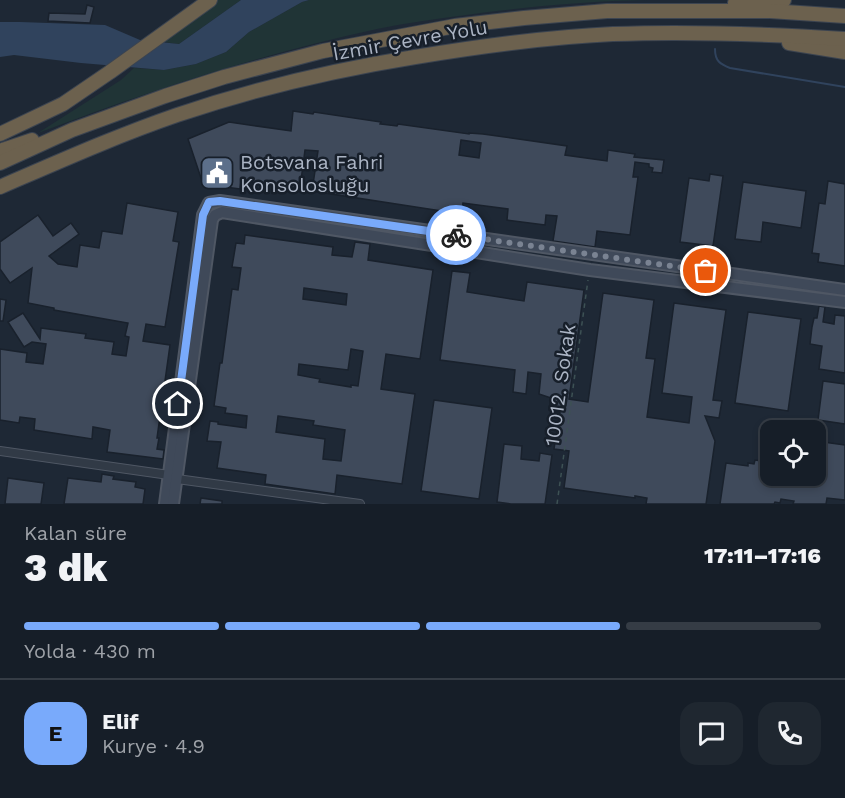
<!DOCTYPE html>
<html lang="tr">
<meta charset="utf-8">
<style>
:root{--surface:#161e28;--page:#1f2730;--text:#f1f3f6;--muted:#9ea2a8;--line:#353c45;--accent:#79aafb}
body{margin:0;font-family:"Work Sans",sans-serif;background:var(--page);color:var(--text);height:100vh;display:flex;flex-direction:column;font-size:22px;white-space:nowrap}
*{box-sizing:border-box;margin:0}
p{font-size:20px;color:var(--muted)}
.icon{flex:none;width:33px;height:33px;fill:none;stroke:currentColor;stroke-width:2;stroke-linecap:round;stroke-linejoin:round}
.map{position:relative;height:504px;overflow:hidden}
.panel{display:flex;flex-direction:column;background:var(--surface);flex:1}
.panel>*{flex:none}
.controls{position:absolute;left:760px;top:420px;display:grid;gap:12px}
.controls a{display:grid;place-items:center;width:66px;height:66px;border-radius:12px;background:var(--surface);box-shadow:0 3px 9px #0003,0 0 0 2px var(--line);font-size:30px}
.pin{position:absolute;display:grid;place-items:center;width:51px;height:51px;color:#fff;margin:-26px;border:3px solid #fff;border-radius:50%;box-shadow:0 2px 6px #0007}
.courier{position:absolute;display:grid;place-items:center;width:60px;height:60px;margin:-30px;border:4px solid #79aafb;border-radius:50%;background:#fff;color:#222;box-shadow:0 2px 8px #0007}
.headline em{font-style:normal;font-weight:800}
.headline div{display:flex;flex-direction:column-reverse}
.headline{display:flex;align-items:center;justify-content:space-between;height:102px;padding:0 24px}
h1{font-size:39px;font-weight:800;line-height:45px}
.bar{display:grid;grid-template-columns:repeat(4,1fr);gap:9px 6px;align-content:center;height:72px;padding:0 24px}
.bar i{height:8px;border-radius:4px;background:var(--line)}
.bar .on{background:var(--accent)}
.bar p{grid-column:span 4}
.line{display:flex;align-items:center;gap:15px;padding:0 24px;border-top:2px solid var(--line)}
.line div{flex:1}
.round{display:grid;place-items:center;flex:none;width:63px;height:63px;border-radius:18px;background:var(--page)}
.map>svg:first-child{display:block}
.green{fill:#203436}
.water{fill:#30435d}
.lines{fill:none;stroke-linecap:round;stroke-linejoin:round}
.stream{stroke:#30435d;stroke-width:2}
.building{fill:#3f4a5b;stroke:#19212c;stroke-width:1.5;fill-rule:evenodd}
.street-casing{stroke:#4f5764;stroke-width:10}
.secondary-casing{stroke:#4f5764;stroke-width:14}
.highway-casing{stroke:#3c4450;stroke-width:16}
.path{stroke:#3d5154;stroke-width:1.5;stroke-dasharray:4.5 4.5;stroke-linecap:butt}
.street{stroke:#313a46;stroke-width:8}
.secondary{stroke:#3f4959;stroke-width:10}
.highway{stroke:#6c614e;stroke-width:14}
.done{stroke:#7a8392;stroke-width:6;stroke-dasharray:0 10.8}
.route{stroke:#79aafb;stroke-width:8}
.labels{text-anchor:middle;stroke-width:5;stroke-linejoin:round;paint-order:stroke}
.street-label{font-size:20px;fill:#abb4c4;stroke:#171f2a}
.poi-label{font-size:20px;fill:#abb4c4;stroke:#171f2a;text-anchor:start}
</style>
<div class="map">
<svg width="845" height="504" viewBox="0 0 845 504">
<rect width="100%" height="100%" fill="#1e2835"/>
<g class="green">
<path d="M217 0H241L179 44 164 42 199 13Z"/>
<path d="M309 0H648C587 1 526 7 466 15 436 19 406 23 377 29 261 54 149 91 38 133L121 80 134 68 164 70 196 64 226 52 249 32 302 2Z"/>
</g>
<path class="water" d="M241 0H309L302 2 249 32 226 52 196 64 164 70 81 63 14 55 0 57V22H20L105 25 140 40 179 44Z"/>
<g class="lines">
<path class="stream" d="M715 49C715 61 720 64 730 68L845 87"/>
</g>
<g class="building">
<path d="M87 5 94 7 90 23 48 21 49 13 85 14Z"/>
<path d="M293 111 313 114 314 112 381 122 380 124 397 126 398 124 469 134V133L483 134 567 146 565 155 607 161 608 150 635 154 634 157 664 160 662 173 652 172 653 168 649 167V164L635 162 633 177H638L630 235 597 231 595 247 553 241 557 216 546 215 545 225 507 220 508 209 463 203 461 214 312 191 318 151 305 150 300 188 241 181 240 189 203 184 188 139 229 122 291 131ZM461 140 481 143 479 158 459 155Z"/>
<path d="M710 174 723 176 713 246 680 242 689 178 709 181Z"/>
<path d="M828 181 845 184V266L818 262 819 254 812 253 819 203 825 204Z"/>
<path d="M743 182 806 191 801 228 763 222 761 242 735 239Z"/>
<path d="M127 203 178 212 173 241 179 242 165 327 146 324 143 341 170 345 157 438H159L157 449 164 450 163 459 107 452 110 430 93 427 92 439 34 430 35 419 20 417 19 423 0 420V349L27 353 26 362 43 364 46 344 32 342 24 347 8 322 23 313 40 339 41 328 86 334 85 338 114 342 112 354 126 356 129 337 125 336 128 323 54 310V308L28 303 32 268 10 283 0 269V242L38 215 53 236 71 223 79 234 49 256 58 264 77 267 80 245 99 248 102 231 122 234Z"/>
<path d="M245 235 333 247 332 255 352 257 355 242 370 244 368 260 433 270 420 359 386 354 381 389 415 394 402 484 337 475 335 494 265 484 266 475 217 468 221 442 207 441 210 421 218 422V424L246 428 247 416 225 413 226 408 214 406 220 363H222L232 289 238 290 241 268 232 267 236 243 244 244ZM304 288 347 294 346 305 303 299ZM351 349 363 351 358 386 351 385V387L319 382 320 379 298 375 299 364 348 370ZM278 416 314 421 313 425 345 430 341 461 323 459 325 439 276 432Z"/>
<path d="M452 271 470 273 467 292 524 301 527 282 584 290 569 399 588 402 603 293 654 300 646 358 655 359 647 417 689 423 692 397 662 393 674 303 726 310 713 400 722 401 719 418 705 416 715 441 706 504H646L647 498 635 496V498L564 488 569 451 554 449 560 412 549 410 551 398 539 394 541 374 528 372 526 394 513 392 515 370 440 360Z"/>
<path d="M0 299 6 300 3 321H0Z"/>
<path d="M819 306 825 307 823 322 834 324 835 315 845 316V373L819 369 822 346 810 344 812 327 814 318H817Z"/>
<path d="M748 312 801 319 788 411 735 403Z"/>
<path d="M823 381 845 384V424L818 420Z"/>
<path d="M434 400 492 408 479 499 421 491Z"/>
<path d="M816 441 845 445V500L827 498 826 504H793L794 501 781 499 780 503 775 502 774 504H720L726 463 748 466V463L754 464 755 460 771 462V476H816Z"/>
<path d="M504 444 522 446 521 459 539 461 540 453 552 455 545 504H511L497 502Z"/>
<path d="M102 474 114 476 113 479 136 482 135 487 145 489 143 504H64L68 478 101 482Z"/>
<path d="M8 478 44 483 41 504H5Z"/>
<path d="M201 498 222 501V504H200Z"/>
</g>
<g class="lines">
<g class="street-casing">
<path id="street" d="M0 451 169 475 177 479 360 504"/>
</g>
<g class="secondary-casing">
<g id="secondary">
<path d="M165 504 203 215 209 203 220 201 845 290"/>
<path d="M173 504 212 220 215 215 222 212 590 270 845 302"/>
</g>
</g>
<g class="highway-casing">
<g id="highway">
<path d="M735 3 784 0"/>
<path d="M789 43 845 52"/>
<path d="M0 134 63 104 110 72 210 0"/>
<path d="M0 151 32 140"/>
<path d="M0 163 72 130 165 96 224 77 323 51 455 26 524 18 607 11H770L845 16"/>
<path d="M0 187C58 162 116 136 177 115 254 89 334 70 415 57 481 46 547 37 613 34 691 31 768 34 845 39"/>
</g>
</g>
<path class="path" d="M557 504 588 280"/>
<use href="#street" class="street"/>
<use href="#secondary" class="secondary"/>
<use href="#highway" class="highway"/>
</g>
<g class="lines">
<path class="done" d="M456 235 706 271"/>
<path class="route" d="M178 404 203 215 209 202 220 201 456 235"/>
</g>
<defs>
<g id="civic-square" transform="scale(1.725)"><rect x="-9" y="-9" width="18" height="18" rx="4" fill="#5c6f8a" stroke="#171f2a"/><path d="M-.6-6.5H3V-4.5H.6V-3L4-1V1h2V6H-6V1h2V-1L-.6-3ZM-1.2 2.5V6h2.4V2.5Z" fill="#fff"/></g>
</defs>
<g fill-rule="evenodd">
<use href="#civic-square" x="217" y="173"/>
</g>
<g class="labels">
<g class="street-label">
<text transform="translate(410 40) rotate(-10)" y="7">İzmir Çevre Yolu</text>
<text transform="translate(560 385) rotate(-82)" y="7">10012. Sokak</text>
</g>
<g class="poi-label">
<text x="240" y="169">Botsvana Fahri<tspan x="240" dy="23">Konsolosluğu</tspan></text>
</g>
</g>
</svg>
<div class="controls">
<a><svg class="icon" aria-label="locate" viewBox="0 0 24 24"><circle cx="12" cy="12" r="6"/><path d="M12 2v4M12 18v4M2 12h4M18 12h4"/></svg></a>
</div>
<div class="pin" style="left:706px;top:271px;background:#ea580c"><svg class="icon" aria-label="bag" viewBox="0 0 24 24"><path d="M5 8h14l-1 12H6zM9 8a3 3 0 0 1 6 0"/></svg></div>
<div class="pin" style="left:178px;top:404px;background:#1f2937"><svg class="icon" aria-label="home" viewBox="0 0 24 24"><path d="M3 11l9-7 9 7M6 9v11h12V9"/></svg></div>
<div class="courier" style="left:456px;top:235px"><svg class="icon" aria-label="bike" viewBox="0 0 24 24"><circle cx="6" cy="16" r="4"/><circle cx="18" cy="16" r="4"/><path d="M6 16l4-8h5l3 8M10 8l3 8H6M13 5h3"/></svg></div>
</div>
<section class="panel">
<div class="headline"><div><h1>3 dk</h1><p>Kalan süre</p></div><em>17:11–17:16</em></div>
<div class="bar"><i class="on"></i><i class="on"></i><i class="on"></i><i></i><p>Yolda · 430 m</p></div>
<div class="line" style="height:108px"><b class="round" style="background:var(--accent);color:#111">E</b><div><b>Elif</b><p>Kurye · 4.9</p></div><a class="round"><svg class="icon" aria-label="chat" viewBox="0 0 24 24"><path d="M4 5h16v11H9l-5 4z"/></svg></a><a class="round"><svg class="icon" aria-label="phone" viewBox="0 0 24 24"><path d="M5 4h4l2 5-3 2q2 4 5 5l2-3 5 2v4C11 20 4 13 5 4z"/></svg></a></div>
</section>
